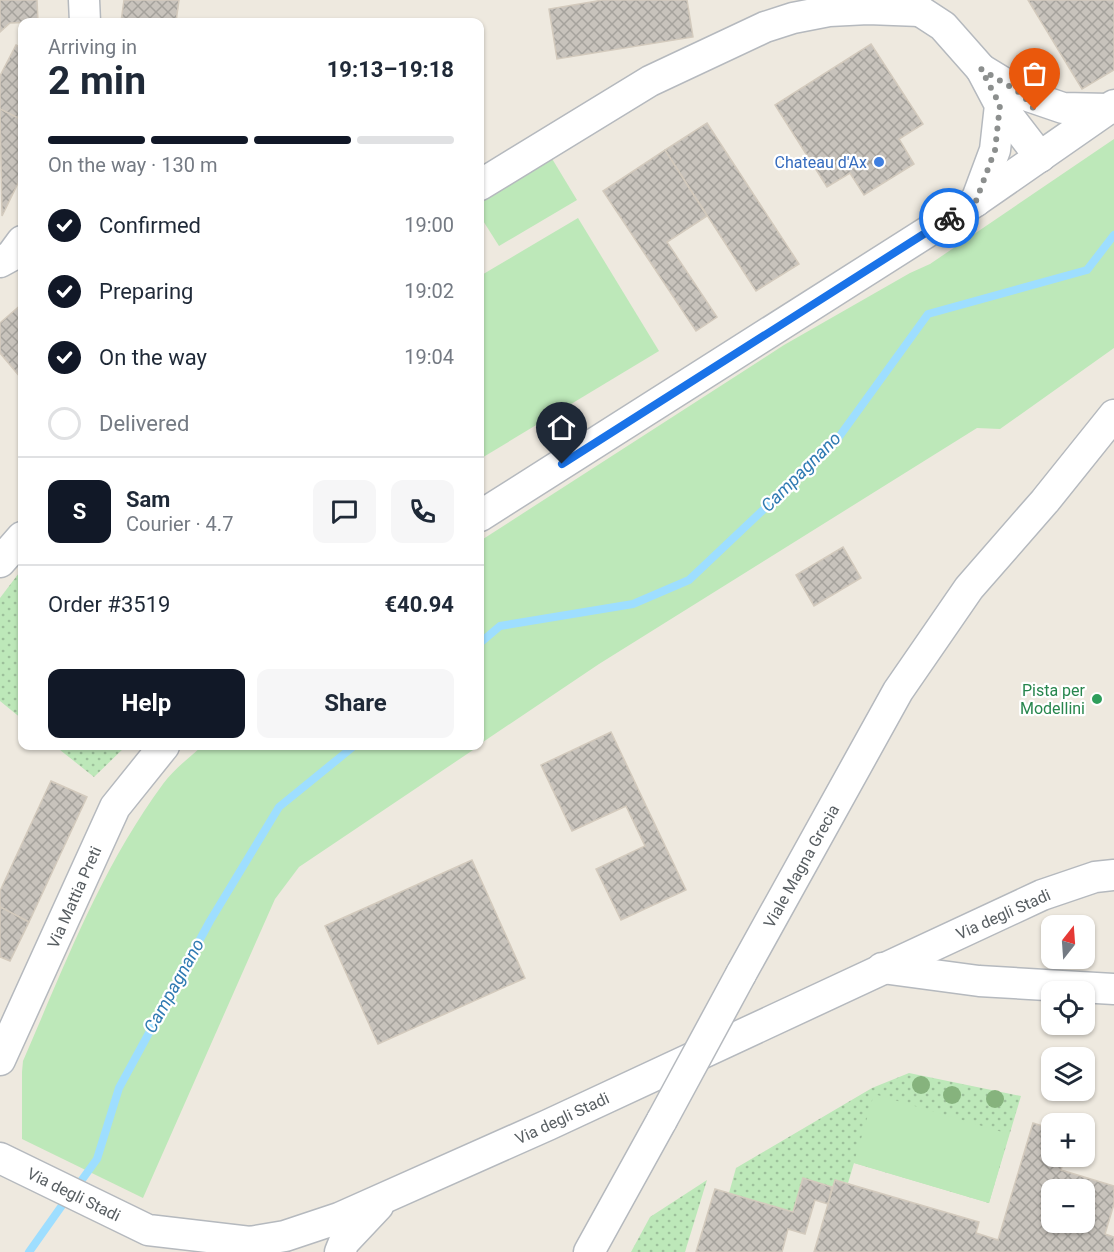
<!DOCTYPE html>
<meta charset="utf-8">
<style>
:root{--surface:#fff;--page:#f6f6f7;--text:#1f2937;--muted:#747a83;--line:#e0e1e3;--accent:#111827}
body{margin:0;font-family:Roboto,sans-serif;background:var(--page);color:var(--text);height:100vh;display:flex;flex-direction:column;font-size:22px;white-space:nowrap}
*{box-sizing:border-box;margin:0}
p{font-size:20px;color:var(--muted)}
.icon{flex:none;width:33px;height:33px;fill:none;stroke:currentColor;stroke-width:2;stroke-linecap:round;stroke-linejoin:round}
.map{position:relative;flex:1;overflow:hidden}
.sheet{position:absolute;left:18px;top:18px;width:466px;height:732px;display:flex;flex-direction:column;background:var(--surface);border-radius:12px;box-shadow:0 2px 4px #0004}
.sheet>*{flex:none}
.needle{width:39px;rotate:17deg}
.fabs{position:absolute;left:1041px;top:915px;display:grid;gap:12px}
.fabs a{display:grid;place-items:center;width:54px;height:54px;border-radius:12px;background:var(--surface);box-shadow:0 2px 4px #0004;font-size:30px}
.pin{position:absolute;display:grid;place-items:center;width:51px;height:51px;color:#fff;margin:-62px -26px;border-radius:50% 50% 50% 0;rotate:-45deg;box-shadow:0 0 6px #0007}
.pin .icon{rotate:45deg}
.courier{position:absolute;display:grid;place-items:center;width:60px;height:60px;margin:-30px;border:4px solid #1a73e8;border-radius:50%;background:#fff;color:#222;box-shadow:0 2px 8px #0007}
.head em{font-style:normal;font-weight:700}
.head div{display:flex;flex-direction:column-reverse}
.head{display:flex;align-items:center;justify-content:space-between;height:102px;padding:0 30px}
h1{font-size:39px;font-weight:700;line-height:45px}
.bar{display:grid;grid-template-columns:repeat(4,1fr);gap:9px 6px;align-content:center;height:72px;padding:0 30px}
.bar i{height:8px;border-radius:4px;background:var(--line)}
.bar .on{background:var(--accent)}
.bar p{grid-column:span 4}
.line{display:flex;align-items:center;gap:15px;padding:0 30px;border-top:2px solid var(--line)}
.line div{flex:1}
.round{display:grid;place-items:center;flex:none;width:63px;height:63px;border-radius:12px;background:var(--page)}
ol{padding:0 30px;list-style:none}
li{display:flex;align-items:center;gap:18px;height:66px}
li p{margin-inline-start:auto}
li .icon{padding:6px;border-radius:50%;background:var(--accent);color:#fff;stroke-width:4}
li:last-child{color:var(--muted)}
li i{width:33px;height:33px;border:3px solid var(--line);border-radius:50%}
.action{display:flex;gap:12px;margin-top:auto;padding:12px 30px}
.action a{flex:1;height:69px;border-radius:12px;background:var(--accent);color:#fff;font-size:24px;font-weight:700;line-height:69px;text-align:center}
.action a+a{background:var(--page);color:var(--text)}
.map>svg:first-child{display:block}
.grass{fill:url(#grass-dots)}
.green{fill:#bde8b9}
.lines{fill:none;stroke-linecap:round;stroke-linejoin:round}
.stream{stroke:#9edeff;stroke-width:8}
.building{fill:url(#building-cross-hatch);stroke:#d3cabd;stroke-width:1.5;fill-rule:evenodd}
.minor-casing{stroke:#b5b9be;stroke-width:33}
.minor{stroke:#fff;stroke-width:30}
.minor-bridge-casing{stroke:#b5b9be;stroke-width:33;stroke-linecap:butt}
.minor-bridge{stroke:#fff;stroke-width:30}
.tree{fill:#86b37d}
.done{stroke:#8c8f8e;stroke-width:6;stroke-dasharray:0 10.8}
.route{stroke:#1a73e8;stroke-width:8}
.shop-dot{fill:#3f7fe0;stroke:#fff;stroke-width:2}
.leisure-dot{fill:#2e9e5b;stroke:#fff;stroke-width:2}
.labels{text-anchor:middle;stroke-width:4.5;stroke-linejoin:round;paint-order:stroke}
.shop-label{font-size:16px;fill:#366cbe;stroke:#fff;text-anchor:end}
.leisure-label{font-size:16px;fill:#27864d;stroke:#fff;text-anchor:end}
.street-label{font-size:16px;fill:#585e62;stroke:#fff}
.water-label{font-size:18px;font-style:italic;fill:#307bb2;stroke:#fff}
</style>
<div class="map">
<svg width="1114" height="1252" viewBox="0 0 1114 1252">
<defs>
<pattern id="grass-dots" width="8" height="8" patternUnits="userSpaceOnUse" patternTransform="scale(1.5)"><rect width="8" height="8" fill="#bde8b9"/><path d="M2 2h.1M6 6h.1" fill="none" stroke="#9cbf9a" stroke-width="1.8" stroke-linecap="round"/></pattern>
<pattern id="building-cross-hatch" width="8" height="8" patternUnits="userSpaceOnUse" patternTransform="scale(1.5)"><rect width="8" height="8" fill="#c8c3bc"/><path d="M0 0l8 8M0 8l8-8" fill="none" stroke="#a5a29c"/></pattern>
</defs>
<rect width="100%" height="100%" fill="#eee9df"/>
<g class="grass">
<path d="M22 569V719L0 701V598Z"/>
<path d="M55 746H126L94 777Z"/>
<path d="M909 1073 1021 1096 989 1203 854 1163 848 1183 835 1180 832 1187 803 1178 793 1212 729 1193 736 1168 872 1088Z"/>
<path d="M707 1180 685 1252H631L650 1217Z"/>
</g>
<g class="green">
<path d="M1114 139V348L1000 429 977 428 599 664 480 744V541L784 345 910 273 930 264Z"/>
<path d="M548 152 577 200 499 246 480 216V193Z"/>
<path d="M578 218 659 351 480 459V276Z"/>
<path d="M202 746H479L299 867 275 899 143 1198 22 1139V1072L23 1061C64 967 101 868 163 784 173 770 189 758 202 746Z"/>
<path d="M874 1094 1009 1134 989 1203 854 1163Z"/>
</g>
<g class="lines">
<g class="stream">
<path d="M480 643 500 626 633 604 689 580 836 441 928 314 1087 270 1114 235"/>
<path d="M76 1188 97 1159 119 1088 210 921 279 807 354 746"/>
<path d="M29 1252 68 1197"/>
</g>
</g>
<g class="building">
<path d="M0 0H37L38 22 10 23 0 32Z"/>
<path d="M124 0H179L176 22H121Z"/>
<path d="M603 0H687L693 37 557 59 549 9Z"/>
<path d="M1028 0H1114V70L1082 89Z"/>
<path d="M871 44 923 124 899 139 914 164 864 195 850 173 827 187 775 105Z"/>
<path d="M16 45 22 48V120L0 109V76Z"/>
<path d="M0 109 22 120V175L2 216Z"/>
<path d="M707 123 799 264 756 291 665 150Z"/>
<path d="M665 150 707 216 667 242 717 317 696 331 603 191Z"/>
<path d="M22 304V375L20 377 0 353V323Z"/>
<path d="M843 547 861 578 814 606 796 575Z"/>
<path d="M611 732 686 890 621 920 596 869 645 846 626 806 572 831 541 765Z"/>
<path d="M51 781 87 797 29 922 0 907V891Z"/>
<path d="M472 860 525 978 378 1044 325 926Z"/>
<path d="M0 907 29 922 10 961 0 957Z"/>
<path d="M1033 1123 1052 1129V1156H1065L1061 1170 1114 1186V1204L1105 1234 1114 1237V1252H814L835 1180 979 1222 976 1233 998 1240ZM1052 1190H1084V1222H1052Z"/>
<path d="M803 1178 832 1187 828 1204 815 1200 805 1234 788 1229 782 1252H696L715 1189 793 1212Z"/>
</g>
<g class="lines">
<g class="minor-casing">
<g id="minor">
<path d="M84 0 85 22"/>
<path d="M903 0 943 26 981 69"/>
<path d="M1000 105 1040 157"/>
<path d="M480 185 650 81 765 27 793 18 829 11 868 9 920 11"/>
<path d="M976 201 995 150 1000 105 981 69 1022 94 1063 108 1109 109"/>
<path d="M0 262 11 256 22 241"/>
<path d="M480 516 976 201 1114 105"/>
<path d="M0 562 22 537"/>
<path d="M882 968 979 981 1114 989"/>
<path d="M741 974 898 691 969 588 1045 501 1114 415"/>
<path d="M0 1060 115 807 164 746"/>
<path d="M0 1158 148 1230 250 1242 285 1236 339 1218 548 1125 1042 895 1095 877 1114 875"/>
<path d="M340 1252 344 1242 378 1206"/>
<path d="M589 1252 662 1120"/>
</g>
</g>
<use href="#minor" class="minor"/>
<g class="minor-bridge-casing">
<path id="minor-bridge" d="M662 1120 741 974"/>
</g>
<use href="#minor-bridge" class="minor-bridge"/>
</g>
<g class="tree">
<circle cx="921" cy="1085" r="9"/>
<circle cx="952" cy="1095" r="9"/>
<circle cx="995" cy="1099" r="9"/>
</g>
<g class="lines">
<path class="done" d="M949 218 976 201 995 150 1000 105 981 69 1022 94 1035 110"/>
<path class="route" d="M562 464 949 218"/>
</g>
<circle class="shop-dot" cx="879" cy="162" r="6"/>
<circle class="leisure-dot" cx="1097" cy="699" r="6"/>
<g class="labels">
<g class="shop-label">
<text x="867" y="168">Chateau d'Ax</text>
</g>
<g class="leisure-label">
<text x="1085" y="696">Pista per<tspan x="1085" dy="18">Modellini</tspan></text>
</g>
<g class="street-label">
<text transform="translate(801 866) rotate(-61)" y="6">Viale Magna Grecia</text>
<text transform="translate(74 897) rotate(-66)" y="6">Via Mattia Preti</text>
<text transform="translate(1003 914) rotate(-24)" y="6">Via degli Stadi</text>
<text transform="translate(562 1118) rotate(-25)" y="6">Via degli Stadi</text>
<text transform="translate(74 1194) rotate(26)" y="6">Via degli Stadi</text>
</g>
<g class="water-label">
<text transform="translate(801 472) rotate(-45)" y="6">Campagnano</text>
<text transform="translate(174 986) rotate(-61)" y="6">Campagnano</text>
</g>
</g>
</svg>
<div class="fabs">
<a><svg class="needle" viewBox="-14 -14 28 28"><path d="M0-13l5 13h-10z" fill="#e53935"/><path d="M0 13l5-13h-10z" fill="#747a83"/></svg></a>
<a><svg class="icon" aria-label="locate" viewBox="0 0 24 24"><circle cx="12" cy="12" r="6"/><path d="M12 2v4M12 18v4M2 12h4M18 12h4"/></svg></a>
<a><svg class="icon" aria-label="layers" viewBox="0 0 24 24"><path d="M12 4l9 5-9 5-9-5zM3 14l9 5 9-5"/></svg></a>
<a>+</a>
<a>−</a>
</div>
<div class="pin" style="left:1035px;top:110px;background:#ea580c"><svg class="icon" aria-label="bag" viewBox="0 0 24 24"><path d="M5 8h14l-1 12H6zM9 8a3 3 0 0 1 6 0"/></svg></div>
<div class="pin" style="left:562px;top:464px;background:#1f2937"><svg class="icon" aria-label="home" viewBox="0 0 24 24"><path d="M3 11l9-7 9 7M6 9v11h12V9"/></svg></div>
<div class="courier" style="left:949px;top:218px"><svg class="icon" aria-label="bike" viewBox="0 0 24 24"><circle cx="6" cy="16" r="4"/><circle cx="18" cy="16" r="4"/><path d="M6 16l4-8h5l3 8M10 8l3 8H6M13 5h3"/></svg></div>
<section class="sheet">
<div class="head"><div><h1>2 min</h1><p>Arriving in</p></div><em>19:13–19:18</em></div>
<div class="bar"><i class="on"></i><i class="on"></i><i class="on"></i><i></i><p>On the way · 130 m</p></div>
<ol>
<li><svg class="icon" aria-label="check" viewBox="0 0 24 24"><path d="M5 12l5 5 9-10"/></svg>Confirmed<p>19:00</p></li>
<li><svg class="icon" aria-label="check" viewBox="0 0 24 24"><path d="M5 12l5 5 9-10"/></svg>Preparing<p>19:02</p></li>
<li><svg class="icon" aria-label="check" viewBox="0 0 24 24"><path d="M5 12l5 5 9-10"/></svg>On the way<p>19:04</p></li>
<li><i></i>Delivered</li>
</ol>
<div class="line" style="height:108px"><b class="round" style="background:var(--accent);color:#fff">S</b><div><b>Sam</b><p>Courier · 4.7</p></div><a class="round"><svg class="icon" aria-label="chat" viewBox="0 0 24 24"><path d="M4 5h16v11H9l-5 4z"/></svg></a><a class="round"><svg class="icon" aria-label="phone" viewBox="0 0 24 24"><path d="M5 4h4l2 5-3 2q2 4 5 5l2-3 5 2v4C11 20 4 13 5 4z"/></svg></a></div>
<div class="line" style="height:78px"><div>Order #3519</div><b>€40.94</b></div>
<div class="action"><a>Help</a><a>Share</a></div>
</section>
</div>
